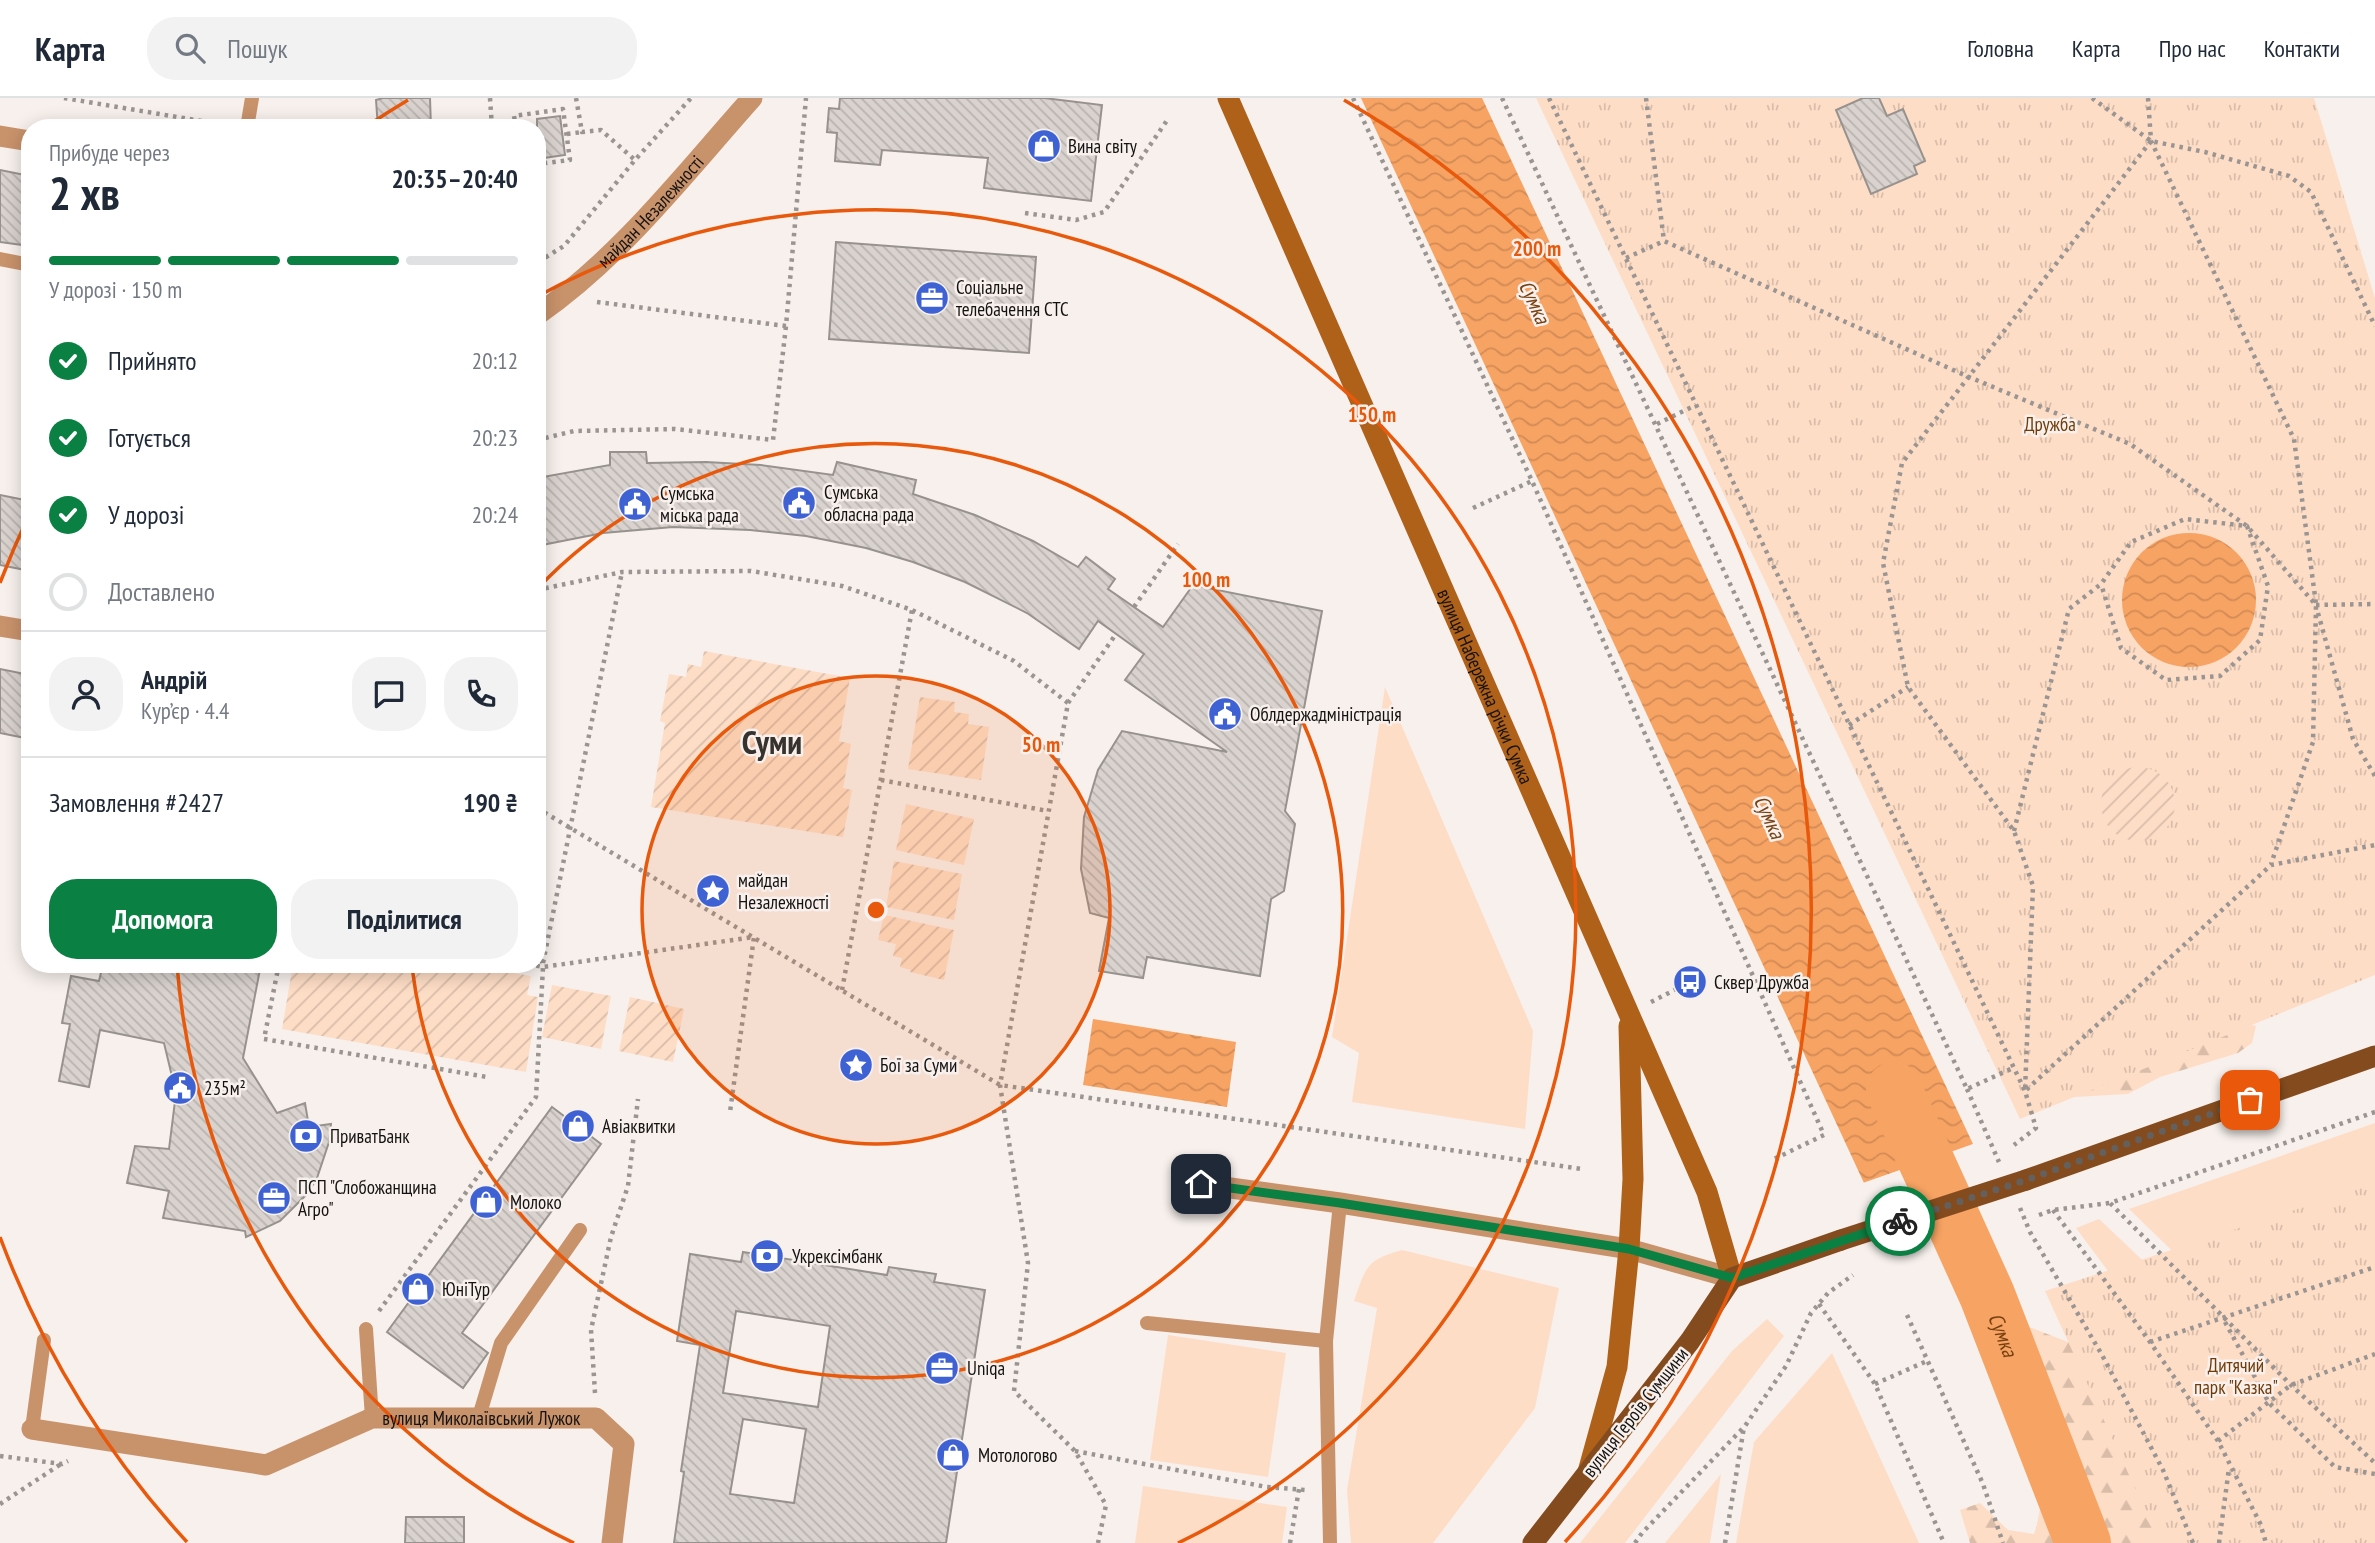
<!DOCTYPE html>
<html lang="uk">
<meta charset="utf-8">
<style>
:root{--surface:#fff;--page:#f2f2f3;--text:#1f2937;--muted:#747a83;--line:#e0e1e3;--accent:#0b8043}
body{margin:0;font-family:"PT Sans Narrow",sans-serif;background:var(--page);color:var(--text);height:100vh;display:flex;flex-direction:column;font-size:26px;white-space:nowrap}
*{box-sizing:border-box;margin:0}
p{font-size:23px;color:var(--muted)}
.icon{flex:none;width:38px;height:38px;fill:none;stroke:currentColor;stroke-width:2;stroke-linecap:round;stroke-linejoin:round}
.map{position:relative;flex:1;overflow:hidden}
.details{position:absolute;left:21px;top:21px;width:525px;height:854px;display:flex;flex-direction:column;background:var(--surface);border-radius:28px;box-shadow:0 4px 18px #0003}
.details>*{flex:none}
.pin{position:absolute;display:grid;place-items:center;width:60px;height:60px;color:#fff;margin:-30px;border-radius:14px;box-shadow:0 4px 10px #0006}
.courier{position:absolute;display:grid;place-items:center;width:70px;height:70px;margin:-35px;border:5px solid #0b8043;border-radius:50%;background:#fff;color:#222;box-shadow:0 2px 9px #0007}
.head em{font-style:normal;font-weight:600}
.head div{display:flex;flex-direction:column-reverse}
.head{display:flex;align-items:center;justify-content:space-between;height:119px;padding:0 28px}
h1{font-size:46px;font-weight:600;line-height:52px}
.bar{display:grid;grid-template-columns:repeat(4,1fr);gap:10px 7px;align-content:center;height:84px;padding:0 28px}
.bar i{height:9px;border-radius:5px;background:var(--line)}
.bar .current{background:var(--accent)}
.bar p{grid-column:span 4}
.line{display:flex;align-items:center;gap:18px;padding:0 28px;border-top:2px solid var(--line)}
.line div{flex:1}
.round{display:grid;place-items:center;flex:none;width:74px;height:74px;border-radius:28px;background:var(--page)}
ol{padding:0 28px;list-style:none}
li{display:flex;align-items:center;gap:21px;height:77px}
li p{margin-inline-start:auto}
li .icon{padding:7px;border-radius:50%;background:var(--accent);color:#fff;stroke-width:4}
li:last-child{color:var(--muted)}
li i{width:38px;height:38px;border:4px solid var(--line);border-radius:50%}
.action{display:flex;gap:14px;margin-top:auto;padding:14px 28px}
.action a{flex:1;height:80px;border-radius:28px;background:var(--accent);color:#fff;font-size:28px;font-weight:600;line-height:80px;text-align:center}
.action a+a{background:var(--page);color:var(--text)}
header{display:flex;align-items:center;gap:42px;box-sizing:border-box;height:98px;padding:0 35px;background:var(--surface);border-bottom:2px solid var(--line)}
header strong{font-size:33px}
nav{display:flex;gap:38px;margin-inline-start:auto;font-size:24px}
.search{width:490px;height:63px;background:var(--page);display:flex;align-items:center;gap:18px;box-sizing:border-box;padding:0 24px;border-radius:28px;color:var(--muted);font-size:26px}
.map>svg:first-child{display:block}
.grass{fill:#feddc6}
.forest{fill:url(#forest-firs)}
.park{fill:url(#park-tufts)}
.garden{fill:url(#garden-furrows)}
.water{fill:url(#water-waves)}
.pier{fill:#f7f0ec}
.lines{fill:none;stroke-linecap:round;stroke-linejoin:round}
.river{stroke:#f7a363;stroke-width:56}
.building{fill:url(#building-back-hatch);stroke:#98928e;stroke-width:2;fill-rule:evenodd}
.path{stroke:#9a9592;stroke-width:4.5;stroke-dasharray:3.5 5;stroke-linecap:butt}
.lane{stroke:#c8926b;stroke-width:14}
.street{stroke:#c8926b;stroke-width:21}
.secondary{stroke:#af611a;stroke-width:21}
.primary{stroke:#844c1e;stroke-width:21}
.primary-bridge{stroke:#844c1e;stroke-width:21}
.done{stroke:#63605e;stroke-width:7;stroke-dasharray:0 12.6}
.route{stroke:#0b8043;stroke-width:9}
.ring{fill:none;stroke:#e8590c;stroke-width:3.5}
.labels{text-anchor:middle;stroke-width:5;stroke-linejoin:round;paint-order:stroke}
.poi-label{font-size:19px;fill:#141211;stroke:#f7f0ec;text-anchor:start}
.street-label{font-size:19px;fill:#141211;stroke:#f7f0ec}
.park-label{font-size:19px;fill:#713b08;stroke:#f7f0ec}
.water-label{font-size:21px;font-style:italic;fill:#774111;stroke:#f7f0ec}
.town-label{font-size:33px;font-weight:bold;fill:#37322e;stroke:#f7f0ec}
.centre{fill:#e8590c;stroke:#f7f0ec;stroke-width:3.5}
.ring-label{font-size:21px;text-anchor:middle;font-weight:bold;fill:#e8590c;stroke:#f7f0ec;stroke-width:5;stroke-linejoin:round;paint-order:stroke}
</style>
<header>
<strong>Карта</strong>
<div class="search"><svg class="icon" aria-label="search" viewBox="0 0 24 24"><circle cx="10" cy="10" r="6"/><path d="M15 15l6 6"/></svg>Пошук</div>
<nav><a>Головна</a><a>Карта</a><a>Про нас</a><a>Контакти</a></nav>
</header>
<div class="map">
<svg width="2375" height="1445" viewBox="0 0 2375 1445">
<defs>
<pattern id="forest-firs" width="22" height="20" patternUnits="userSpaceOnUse" patternTransform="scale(1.75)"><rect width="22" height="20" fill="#feddc6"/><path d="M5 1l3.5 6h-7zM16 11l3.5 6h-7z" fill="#d9bda9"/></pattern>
<pattern id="park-tufts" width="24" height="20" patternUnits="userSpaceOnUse" patternTransform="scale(1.75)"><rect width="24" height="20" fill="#feddc6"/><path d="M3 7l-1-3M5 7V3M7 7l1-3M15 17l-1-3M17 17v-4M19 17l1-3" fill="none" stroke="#d9bda9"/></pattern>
<pattern id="garden-furrows" width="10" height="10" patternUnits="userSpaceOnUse" patternTransform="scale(1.75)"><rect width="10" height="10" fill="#feddc6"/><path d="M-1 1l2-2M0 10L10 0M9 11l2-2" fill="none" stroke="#d9bda9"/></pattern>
<pattern id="water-waves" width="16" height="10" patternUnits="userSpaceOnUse" patternTransform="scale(1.75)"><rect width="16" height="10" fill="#f7a363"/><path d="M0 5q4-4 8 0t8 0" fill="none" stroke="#d38b55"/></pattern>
<pattern id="building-back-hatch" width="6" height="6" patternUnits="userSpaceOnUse" patternTransform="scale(1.75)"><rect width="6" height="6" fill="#d9d2ce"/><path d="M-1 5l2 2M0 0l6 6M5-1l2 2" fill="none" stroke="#b9b3b0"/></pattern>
</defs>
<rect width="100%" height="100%" fill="#f7f0ec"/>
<g class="grass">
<path d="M1385 589 1533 933 1525 1031 1352 1004 1359 955 1332 939Z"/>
<path d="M2375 1025V1153L2226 1205 2129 1111Z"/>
<path d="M2099 1121 2198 1215 2152 1232 2076 1130Z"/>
<path d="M1402 1152 1559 1190 1535 1310 1433 1445H1351L1347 1392 1377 1210 1354 1203C1366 1169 1366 1162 1402 1152Z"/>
<path d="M1767 1221 1784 1238 1625 1445H1580L1732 1253Z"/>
<path d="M1168 1237 1286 1255 1268 1379 1150 1362Z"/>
<path d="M1832 1255 1919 1445H1736L1754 1344Z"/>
<path d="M1721 1376 1710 1445H1665Z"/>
<path d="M1143 1388 1287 1409 1282 1445H1135Z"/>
</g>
<g class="forest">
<path d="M2238 924 2256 928 2252 945 2238 955 2160 979 2128 996 2057 1000Z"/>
<path d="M2019 1225 2073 1246 2176 1445H1970L1960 1412 1980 1405 2008 1432 2034 1436C2043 1412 2049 1342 2043 1317 2036 1290 2025 1264 2016 1239Z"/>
</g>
<g class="park">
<path d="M1536 0H2314L2375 200V877L2020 1021Z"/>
<path d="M2375 1086V1445H2160L2045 1193Z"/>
</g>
<g class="garden">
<path d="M704 553 850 580 839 643 851 646 843 690 852 692 843 739 651 709 665 625 660 623 669 576 686 579 688 566 701 569Z"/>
<path d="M920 599 955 604 954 614 969 616 968 626 989 629 981 682 908 671Z"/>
<circle cx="2138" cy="706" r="37"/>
<path d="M906 706 974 721 964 767 896 752Z"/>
<path d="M894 763 962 776 954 822 886 809Z"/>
<path d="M884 817 954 832 944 882 910 874 911 872 900 869 902 860 893 858 896 846 878 842Z"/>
<path d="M293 866H464L531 878 527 897 538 899 526 974 282 931Z"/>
<path d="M552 887 611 898 601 951 542 939Z"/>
<path d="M630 899 684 911 673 964 619 953Z"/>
</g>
<g class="water">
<path d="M1361 0H1482L1973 1046 1864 1085Z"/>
<circle cx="2189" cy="502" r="67"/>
<path d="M1093 921 1236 944 1227 1009 1083 987Z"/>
</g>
<path class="pier" d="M1977 1045 1975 1049 1865 1089 1860 1086Z"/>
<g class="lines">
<path class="river" id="s1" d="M1894 992 1987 1197 2083 1445"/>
</g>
<g class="building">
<path d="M383 0H430L431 30H378L376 2Z"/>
<path d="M840 0H1044L1102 7 1091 103 984 90 988 60 882 52 880 67 835 63 837 35 827 34 829 10 839 11Z"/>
<path d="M1863 0H1879L1887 18 1903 11 1925 63 1914 68 1917 76 1871 96 1836 12Z"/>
<path d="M560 18 565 57 537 61V21Z"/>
<path d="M0 72 30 78V148L0 144Z"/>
<path d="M836 144 1036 159 1029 255 829 241Z"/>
<path d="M610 354H646L647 365 706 364 761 367 833 377 837 364 916 382 913 396 975 417 1033 443 1078 469 1086 459 1115 481 1108 491 1163 529 1193 487 1322 513 1285 713 1295 726 1284 793 1271 801 1260 878 1147 859 1143 880 1099 873 1109 820 1090 815 1081 771 1084 719 1098 672 1122 633 1227 654 1125 582 1144 556 1098 523 1079 551 1027 515 965 484 913 464 866 450 806 438 750 432 673 429 603 435 537 448V380L610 367Z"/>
<path d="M0 397 30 403V473L0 467Z"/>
<path d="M0 571 30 577V641L0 635Z"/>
<path d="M103 866H261L243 960 277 1015 305 1005 309 1029 331 1026 329 1044 317 1080 307 1096 280 1123 246 1139 245 1133 163 1120 169 1093 127 1085 135 1048 169 1051 176 995 164 945 100 932 89 989 59 983 70 926 62 925 71 878 99 883Z"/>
<path d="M552 1009 601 1046 462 1235 488 1255 463 1290 387 1234Z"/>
<path d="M743 1154 887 1177 889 1169 936 1176 934 1184 985 1192 946 1445H674L684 1374 681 1373 700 1247 677 1243 690 1156 741 1164ZM736 1213 830 1228 818 1309 723 1295ZM743 1321 806 1331 794 1405 730 1396Z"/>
<path d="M406 1419H464V1445H405Z"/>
</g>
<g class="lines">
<g class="path">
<path d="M64 0 225 27"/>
<path d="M490 0 492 30"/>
<path d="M576 0 582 34 601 32 635 62"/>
<path d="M1353 0 1532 383 1824 1037 1772 1062"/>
<path d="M1502 0 1967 991 2013 970"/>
<path d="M1549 0 2025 993 2036 1030 2014 1047"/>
<path d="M1646 0 1664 143"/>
<path d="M2092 0 2151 43 2205 54 2289 78 2311 94 2375 228"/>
<path d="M2148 0 2151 43 2294 341 2316 506"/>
<path d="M516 30 514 18 563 11 570 62 537 66"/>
<path d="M567 36 582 34"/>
<path d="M2151 43 1902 365 1883 465 1908 589 2014 733 2033 788 2025 993 2271 767 2375 747"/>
<path d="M1025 115 1076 122 1104 114 1168 21"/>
<path d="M537 160 546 159 564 148 635 62 691 0"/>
<path d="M1626 160 1664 143 1969 279 2130 346 2247 428 2316 507 2313 644 2271 766"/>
<path d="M597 204 786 228 806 0"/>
<path d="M1657 326 1696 307"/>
<path d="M537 342 574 333 675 331 773 342 786 228"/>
<path d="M1473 410 1532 383"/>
<path d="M537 492 622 474 751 473 842 488 912 512 1014 563 1068 605 1000 987 1028 1165 1014 1293 1075 1353 1106 1407 1098 1445"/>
<path d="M2316 507 2375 506"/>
<path d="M1134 509 1178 446"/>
<path d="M2318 515 2353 641 2375 678"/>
<path d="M1068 605 1116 536"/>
<path d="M1849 627 1908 589"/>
<path d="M881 682 1048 713"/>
<path d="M537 710 1000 987 1582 1071"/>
<path d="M2014 733 2069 511 2101 486 2131 444 2185 421 2247 428 2268 488 2260 542 2220 578 2166 582 2121 550 2101 486"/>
<path d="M543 865 622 474"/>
<path d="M279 866 264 941 487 979"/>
<path d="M528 866 543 869 754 839 730 1014"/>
<path d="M842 892 912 512"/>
<path d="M1651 904 1690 884"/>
<path d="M1967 991 1999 1064"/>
<path d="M2375 1014 2110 1105 2291 1287 2375 1365"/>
<path d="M2020 1110 2030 1134 2102 1257 2163 1372 2193 1445"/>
<path d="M2053 1112 2150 1244 2218 1343 2260 1425 2266 1445"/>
<path d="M2039 1117 2053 1112 2110 1105"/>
<path d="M1819 1206 1875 1286 1944 1445"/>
<path d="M379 1213 536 999 543 869 537 837"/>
<path d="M1907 1217 1983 1386 2003 1445"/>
<path d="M2225 1224 2269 1305 2335 1369 2375 1376"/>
<path d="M2150 1244 2375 1169"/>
<path d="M1875 1286 1927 1263"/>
<path d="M595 1295 591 1232 611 1139 628 1088 638 1001"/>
<path d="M2218 1343 2291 1287 2375 1256"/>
<path d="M1075 1353 1267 1389 1306 1392"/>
<path d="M0 1358 62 1366 68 1363"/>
<path d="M0 1406 61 1366"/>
<path d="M1290 1445 1299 1391"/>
<path d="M1635 1445 1642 1435 1745 1328 1786 1268 1811 1215 1828 1195 1853 1177"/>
<path d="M1725 1445 1744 1329"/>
<path d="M2219 1445 2229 1370"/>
</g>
<g class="lane">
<path d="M247 30 252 0"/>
<path d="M0 161 30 167"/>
<path d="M1147 1225 1326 1243"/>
<path d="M366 1231 372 1320"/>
<path d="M478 1322 501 1245 580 1132"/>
<path d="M32 1331 44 1242"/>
<path d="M1330 1445 1326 1243 1340 1105"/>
</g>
<g class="street">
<path d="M0 38 30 43"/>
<path id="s2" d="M537 217C621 159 685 75 752 0"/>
<path d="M0 528 30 533"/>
<path d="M1201 1086 1340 1105 1629 1151 1732 1180"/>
<path id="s3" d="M32 1331 266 1367 372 1320H596L624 1346 612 1445"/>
</g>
<g class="secondary">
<path id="s4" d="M1228 0 1707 1094 1732 1180"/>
<path d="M1588 1374 1617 1269 1629 1151 1633 1081 1629 928"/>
</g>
<g class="primary">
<path d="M2026 1082 2375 958"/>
<path d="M1533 1445 1690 1243 1732 1180 1841 1142"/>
</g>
<path class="primary-bridge" d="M1841 1142 2026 1082"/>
</g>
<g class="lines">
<path class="done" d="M1900 1123 2026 1082 2250 1002"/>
<path class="route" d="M1201 1086 1340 1105 1629 1151 1732 1180 1900 1123"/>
</g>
<circle cx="876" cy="812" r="234" fill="#e8590c" fill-opacity=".12"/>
<g class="ring">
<circle cx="876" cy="812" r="234"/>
<path d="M537 491A467 467 0 1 1 412 869"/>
<path d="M574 1445A701 701 0 0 1 177 867M542 196A701 701 0 1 1 1178 1445"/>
<path d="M187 1444A935 935 0 0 1 0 1139M0 485A935 935 0 0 1 29 417M367 28A935 935 0 0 1 408 2M1344 2A935 935 0 0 1 1565 1444"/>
</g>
<defs>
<g id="shop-disc" transform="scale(1.75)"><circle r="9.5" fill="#3e62d4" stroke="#f7f0ec"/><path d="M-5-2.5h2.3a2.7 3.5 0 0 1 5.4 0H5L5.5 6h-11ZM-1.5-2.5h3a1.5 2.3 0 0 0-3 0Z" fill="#fff"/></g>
<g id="office-disc" transform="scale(1.75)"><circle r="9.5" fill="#3e62d4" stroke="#f7f0ec"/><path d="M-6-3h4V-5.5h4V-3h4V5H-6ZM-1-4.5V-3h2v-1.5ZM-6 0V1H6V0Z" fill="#fff"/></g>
<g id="civic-disc" transform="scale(1.75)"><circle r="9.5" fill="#3e62d4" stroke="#f7f0ec"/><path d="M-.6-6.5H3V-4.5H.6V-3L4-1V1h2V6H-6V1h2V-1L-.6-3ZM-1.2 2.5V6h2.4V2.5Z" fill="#fff"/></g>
<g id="sight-disc" transform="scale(1.75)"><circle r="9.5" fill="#3e62d4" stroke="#f7f0ec"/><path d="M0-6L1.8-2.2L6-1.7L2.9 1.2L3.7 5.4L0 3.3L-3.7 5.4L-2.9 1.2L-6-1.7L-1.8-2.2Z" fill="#fff"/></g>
<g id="bus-disc" transform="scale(1.75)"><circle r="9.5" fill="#3e62d4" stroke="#f7f0ec"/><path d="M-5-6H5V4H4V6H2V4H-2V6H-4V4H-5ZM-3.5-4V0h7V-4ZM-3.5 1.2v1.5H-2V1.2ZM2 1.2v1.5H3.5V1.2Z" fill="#fff"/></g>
<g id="bank-disc" transform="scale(1.75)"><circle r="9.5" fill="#3e62d4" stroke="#f7f0ec"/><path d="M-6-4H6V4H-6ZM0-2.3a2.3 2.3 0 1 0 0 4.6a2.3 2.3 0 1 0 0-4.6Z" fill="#fff"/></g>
</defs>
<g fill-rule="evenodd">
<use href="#shop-disc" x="1044" y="48"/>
<use href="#office-disc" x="932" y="200"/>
<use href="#civic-disc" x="799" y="405"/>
<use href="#civic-disc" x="635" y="406"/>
<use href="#civic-disc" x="1225" y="616"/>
<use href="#sight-disc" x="713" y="793"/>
<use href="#bus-disc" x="1690" y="884"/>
<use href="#sight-disc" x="856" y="967"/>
<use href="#civic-disc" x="180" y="990"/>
<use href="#shop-disc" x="578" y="1028"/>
<use href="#bank-disc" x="306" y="1038"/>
<use href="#office-disc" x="274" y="1100"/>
<use href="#shop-disc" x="486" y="1104"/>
<use href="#bank-disc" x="767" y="1158"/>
<use href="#shop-disc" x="418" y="1191"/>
<use href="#office-disc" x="942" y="1270"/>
<use href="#shop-disc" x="953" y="1357"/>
</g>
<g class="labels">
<g class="poi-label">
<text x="1068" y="55">Вина світу</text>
<text x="956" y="196">Соціальне<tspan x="956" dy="22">телебачення СТС</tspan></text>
<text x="824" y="401">Сумська<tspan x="824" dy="22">обласна рада</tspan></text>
<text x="660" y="402">Сумська<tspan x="660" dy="22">міська рада</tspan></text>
<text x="1250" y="623">Облдержадміністрація</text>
<text x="738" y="789">майдан<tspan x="738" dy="22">Незалежності</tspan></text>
<text x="1714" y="891">Сквер Дружба</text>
<text x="880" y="974">Бої за Суми</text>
<text x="204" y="997">235м²</text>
<text x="602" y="1035">Авіаквитки</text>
<text x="330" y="1045">ПриватБанк</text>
<text x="298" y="1096">ПСП "Слобожанщина<tspan x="298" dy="22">Агро"</tspan></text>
<text x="510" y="1111">Молоко</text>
<text x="792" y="1165">Укрексімбанк</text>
<text x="442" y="1198">ЮніТур</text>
<text x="967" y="1277">Uniqa</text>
<text x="978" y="1364">Мотологово</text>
</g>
<g class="street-label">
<text dy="7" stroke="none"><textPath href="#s2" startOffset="154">майдан Незалежності</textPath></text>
<text dy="7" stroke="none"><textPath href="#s4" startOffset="642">вулиця Набережна річки Сумка</textPath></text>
<text transform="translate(1635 1314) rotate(-52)" y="7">вулиця Героїв Сумщини</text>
<text dy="7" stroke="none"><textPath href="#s3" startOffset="462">вулиця Миколаївський Лужок</textPath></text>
</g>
<g class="park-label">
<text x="2050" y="333">Дружба</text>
<text x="2236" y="1274">Дитячий<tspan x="2236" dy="22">парк "Казка"</tspan></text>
</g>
<g class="water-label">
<text transform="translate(1534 204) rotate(65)" y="7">Сумка</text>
<text transform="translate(1769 719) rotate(65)" y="7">Сумка</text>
<text dy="7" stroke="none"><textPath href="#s1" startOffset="268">Сумка</textPath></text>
</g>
<g class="town-label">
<text x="772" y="656">Суми</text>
</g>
</g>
<circle cx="876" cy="812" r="10" class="centre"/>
<g class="ring-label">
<text x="1537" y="158">200 m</text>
<text x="1372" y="324">150 m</text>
<text x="1206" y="489">100 m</text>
<text x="1041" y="654">50 m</text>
</g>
</svg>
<div class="pin" style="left:2250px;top:1002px;background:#ea580c"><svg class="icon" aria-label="bag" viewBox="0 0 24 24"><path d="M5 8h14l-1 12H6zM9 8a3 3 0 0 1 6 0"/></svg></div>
<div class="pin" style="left:1201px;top:1086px;background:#1f2937"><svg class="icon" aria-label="home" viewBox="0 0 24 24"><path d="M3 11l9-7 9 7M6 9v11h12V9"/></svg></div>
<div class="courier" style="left:1900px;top:1123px"><svg class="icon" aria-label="bike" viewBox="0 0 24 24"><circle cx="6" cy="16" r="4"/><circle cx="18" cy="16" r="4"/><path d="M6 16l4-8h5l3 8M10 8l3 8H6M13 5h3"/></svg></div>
<section class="details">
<div class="head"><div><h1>2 хв</h1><p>Прибуде через</p></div><em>20:35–20:40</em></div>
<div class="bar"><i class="current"></i><i class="current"></i><i class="current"></i><i></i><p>У дорозі · 150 m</p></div>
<ol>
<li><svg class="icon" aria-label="check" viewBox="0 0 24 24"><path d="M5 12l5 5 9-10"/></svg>Прийнято<p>20:12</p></li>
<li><svg class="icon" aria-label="check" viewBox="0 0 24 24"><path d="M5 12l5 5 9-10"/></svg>Готується<p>20:23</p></li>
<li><svg class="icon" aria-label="check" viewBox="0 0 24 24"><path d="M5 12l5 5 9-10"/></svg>У дорозі<p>20:24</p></li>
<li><i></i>Доставлено</li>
</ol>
<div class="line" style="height:126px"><a class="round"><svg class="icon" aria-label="person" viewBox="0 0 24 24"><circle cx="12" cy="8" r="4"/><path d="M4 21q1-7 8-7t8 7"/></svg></a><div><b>Андрій</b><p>Кур’єр · 4.4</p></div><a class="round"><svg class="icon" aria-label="chat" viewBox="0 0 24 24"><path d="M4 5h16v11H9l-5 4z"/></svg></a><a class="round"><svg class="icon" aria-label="phone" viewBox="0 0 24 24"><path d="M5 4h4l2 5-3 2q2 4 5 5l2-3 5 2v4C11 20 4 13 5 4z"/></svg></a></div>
<div class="line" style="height:91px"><div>Замовлення #2427</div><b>190 ₴</b></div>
<div class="action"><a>Допомога</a><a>Поділитися</a></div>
</section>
</div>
